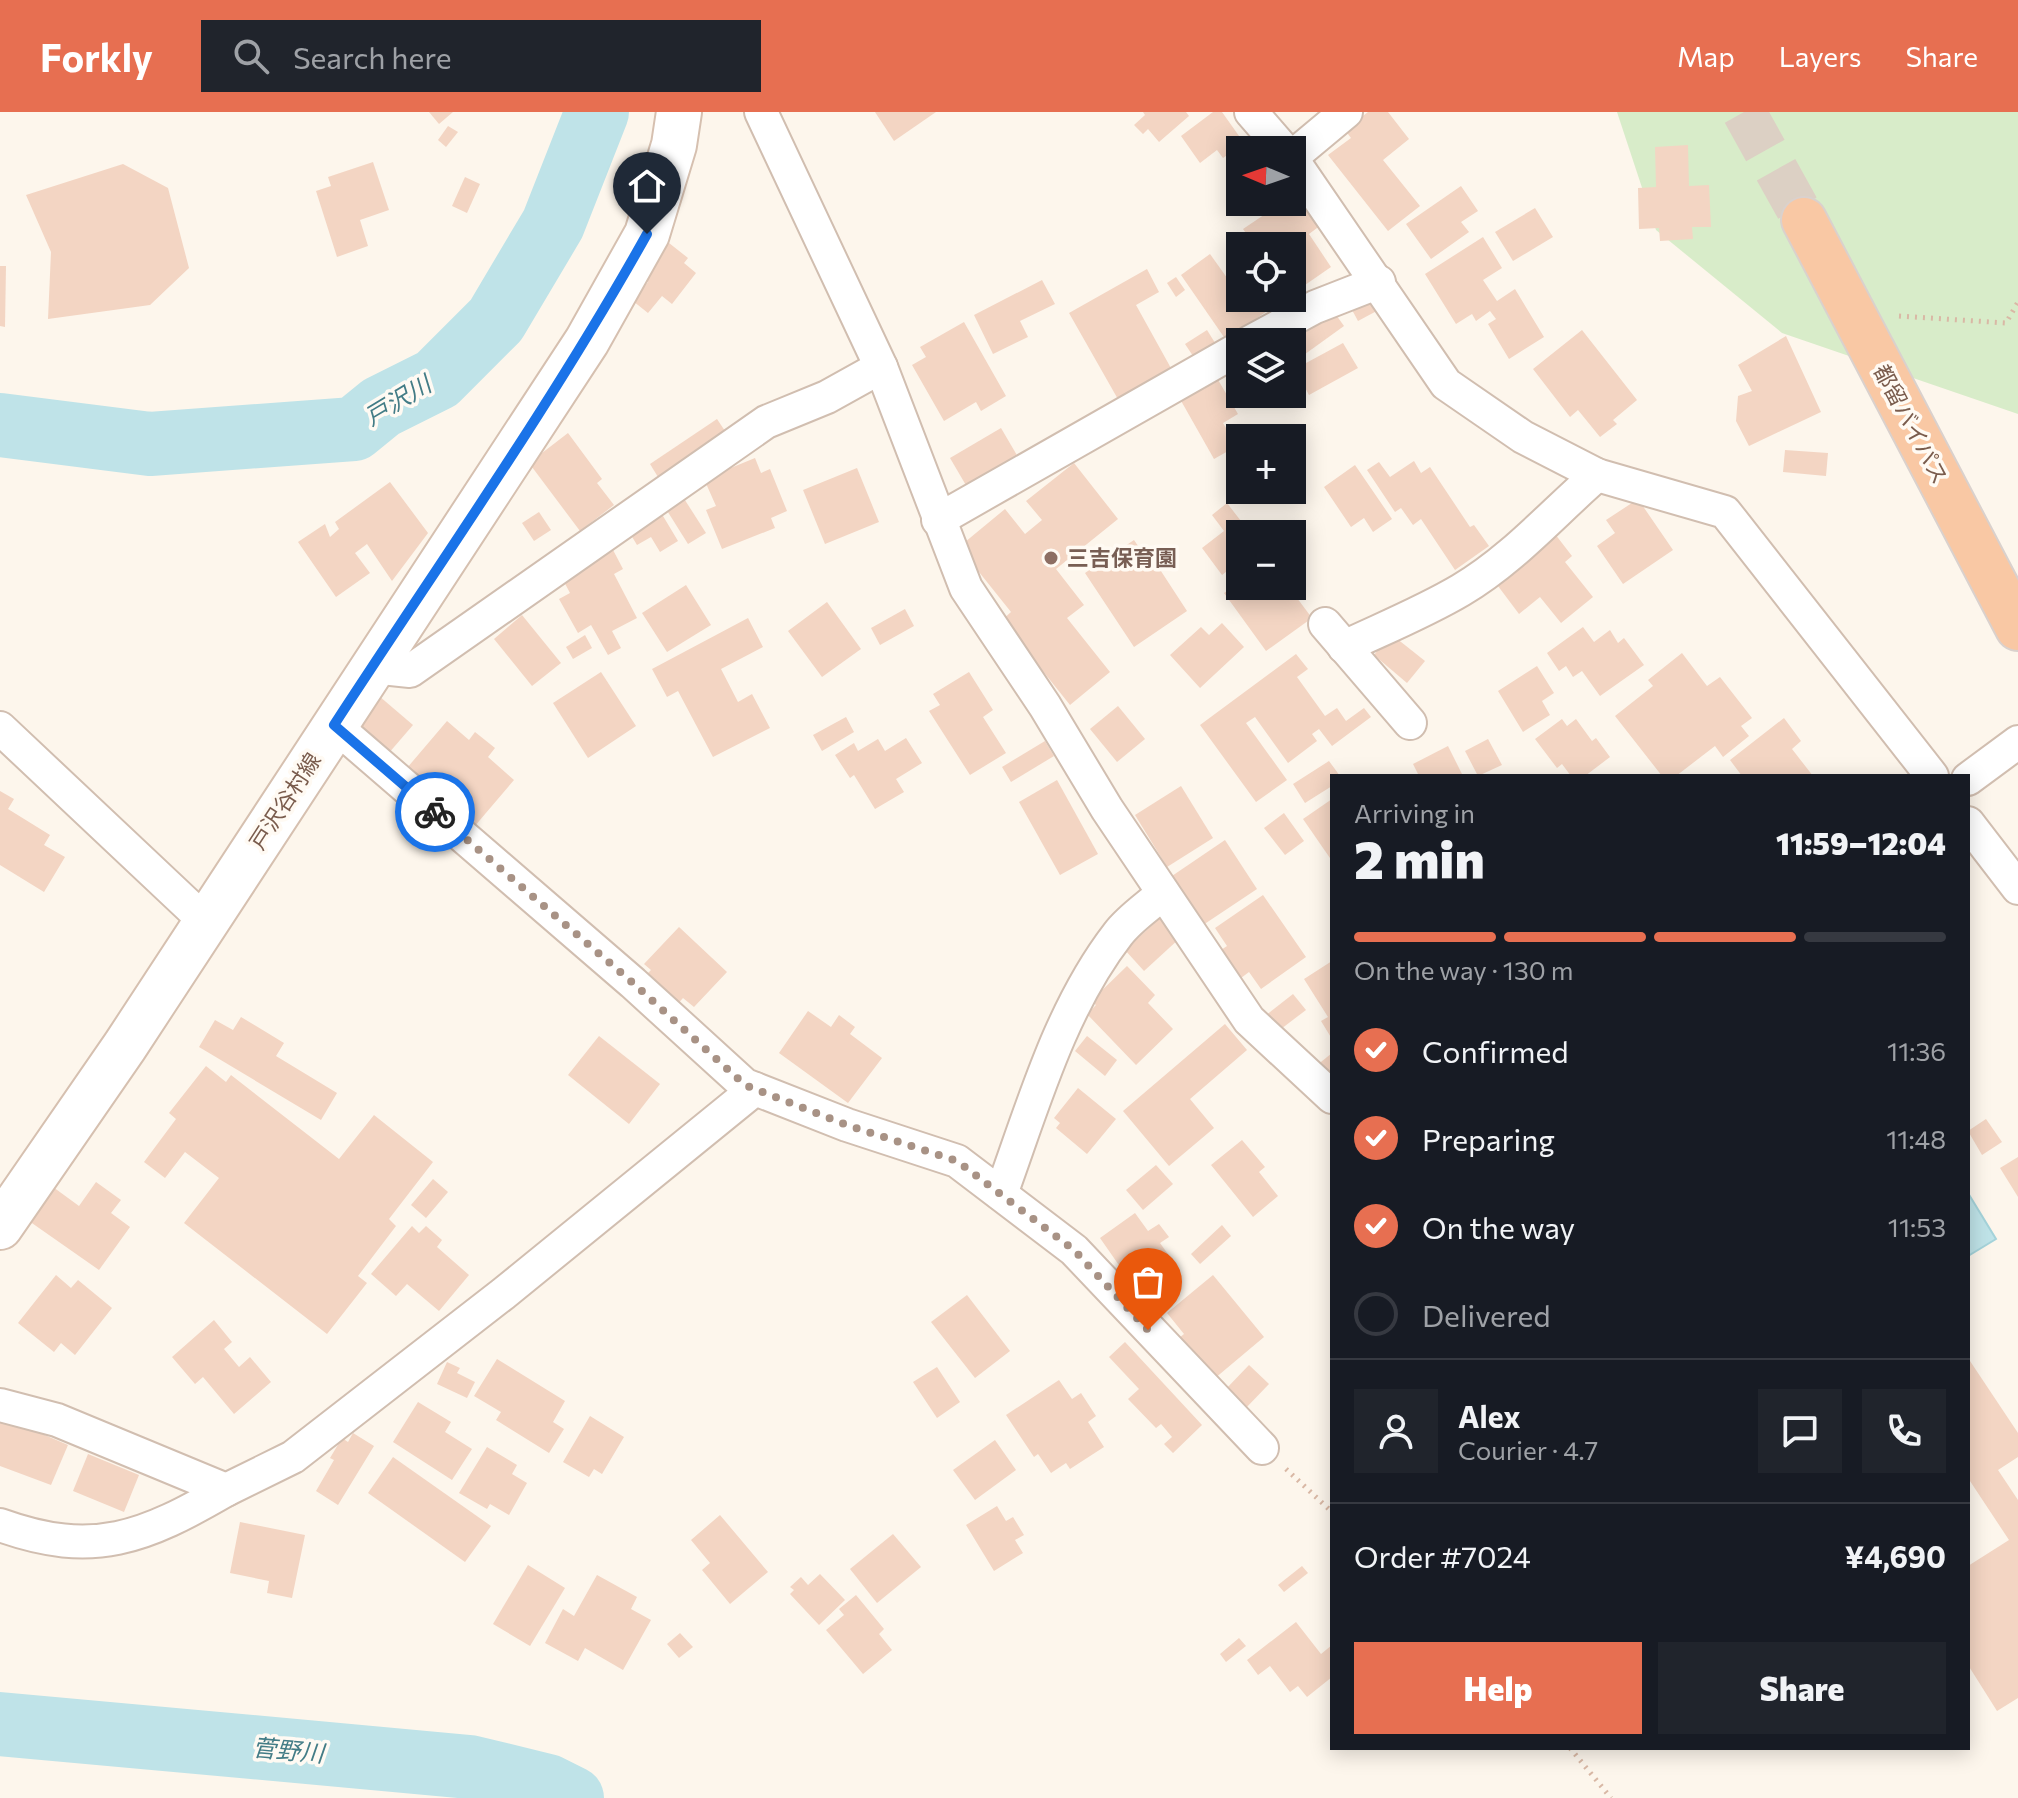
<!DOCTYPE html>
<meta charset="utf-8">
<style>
:root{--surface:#171b24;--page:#20242c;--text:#f1f3f6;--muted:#9ea1a6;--line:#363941;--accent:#e76f51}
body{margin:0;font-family:Commissioner,"Noto Sans JP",sans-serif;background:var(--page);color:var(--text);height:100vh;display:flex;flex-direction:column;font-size:30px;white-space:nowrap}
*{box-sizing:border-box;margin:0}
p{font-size:26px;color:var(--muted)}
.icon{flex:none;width:44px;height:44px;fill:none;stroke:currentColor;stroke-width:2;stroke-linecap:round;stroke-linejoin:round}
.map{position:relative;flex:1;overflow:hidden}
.details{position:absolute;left:1330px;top:662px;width:640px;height:976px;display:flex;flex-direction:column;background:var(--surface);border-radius:0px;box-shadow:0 4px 20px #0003}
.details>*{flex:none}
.needle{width:52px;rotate:272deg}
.fabs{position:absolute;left:1226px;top:24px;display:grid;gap:16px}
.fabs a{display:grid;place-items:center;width:80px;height:80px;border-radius:0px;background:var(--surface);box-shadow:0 4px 20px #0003;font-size:40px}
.pin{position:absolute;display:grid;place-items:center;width:68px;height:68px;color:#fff;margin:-82px -34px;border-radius:50% 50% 50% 0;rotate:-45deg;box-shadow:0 0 8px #0007}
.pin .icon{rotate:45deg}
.courier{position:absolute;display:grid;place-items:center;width:80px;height:80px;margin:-40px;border:6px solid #1a73e8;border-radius:50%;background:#fff;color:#222;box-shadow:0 2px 10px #0007}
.head em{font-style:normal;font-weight:800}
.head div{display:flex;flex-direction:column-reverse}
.head{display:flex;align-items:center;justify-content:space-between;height:136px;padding:0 24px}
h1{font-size:52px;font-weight:800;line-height:60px}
.bar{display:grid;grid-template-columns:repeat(4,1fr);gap:12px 8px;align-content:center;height:96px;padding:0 24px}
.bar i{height:10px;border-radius:6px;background:var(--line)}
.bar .selected{background:var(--accent)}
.bar p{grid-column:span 4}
.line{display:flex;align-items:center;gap:20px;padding:0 24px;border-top:2px solid var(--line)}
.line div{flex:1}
.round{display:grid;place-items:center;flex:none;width:84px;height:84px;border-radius:0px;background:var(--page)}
ol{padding:0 24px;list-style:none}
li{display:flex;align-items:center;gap:24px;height:88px}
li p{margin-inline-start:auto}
li .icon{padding:8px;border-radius:50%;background:var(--accent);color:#fff;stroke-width:4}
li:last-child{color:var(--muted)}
li i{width:44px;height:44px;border:4px solid var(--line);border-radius:50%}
.button{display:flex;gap:16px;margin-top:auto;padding:16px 24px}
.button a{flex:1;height:92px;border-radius:0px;background:var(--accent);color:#fff;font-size:32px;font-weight:800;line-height:92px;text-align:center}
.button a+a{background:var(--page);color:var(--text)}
header{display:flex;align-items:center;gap:48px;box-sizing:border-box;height:112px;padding:0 40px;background:var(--accent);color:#fff}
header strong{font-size:38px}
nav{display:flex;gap:44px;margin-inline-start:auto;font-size:28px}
.search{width:560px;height:72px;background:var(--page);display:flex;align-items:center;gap:20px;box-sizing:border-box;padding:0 28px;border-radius:0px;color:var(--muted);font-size:30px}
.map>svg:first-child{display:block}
.green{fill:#d8ecc9}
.water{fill:#bfe3e8;stroke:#a5d3da;stroke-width:2}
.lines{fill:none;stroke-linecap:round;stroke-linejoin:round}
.river{stroke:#bfe3e8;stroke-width:64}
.building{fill:#f3d5c3}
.trunk-tunnel{stroke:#dcd0c4;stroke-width:44;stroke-dasharray:44 22;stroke-linecap:butt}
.minor-casing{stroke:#d1beb0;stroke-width:36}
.secondary-casing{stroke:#d6c0b0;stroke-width:48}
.trunk-casing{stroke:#dad1cd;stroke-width:48}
.path{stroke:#d9b8a5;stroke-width:5;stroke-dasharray:2 6;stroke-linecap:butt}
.minor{stroke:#fff;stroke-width:32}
.secondary{stroke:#fff;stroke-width:44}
.trunk{stroke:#f9c8a4;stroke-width:44}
.done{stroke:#a89285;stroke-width:8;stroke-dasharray:0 14.4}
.route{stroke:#1a73e8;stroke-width:10}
.education-dot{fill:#8d6e63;stroke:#fffaf3;stroke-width:3}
.labels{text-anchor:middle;stroke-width:7;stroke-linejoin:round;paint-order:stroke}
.street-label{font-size:22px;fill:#7a5c4d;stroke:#fffaf3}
.education-label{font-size:22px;font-weight:bold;fill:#785e54;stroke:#fffaf3;text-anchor:start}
.water-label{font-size:24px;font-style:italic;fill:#437c86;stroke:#fffaf3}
</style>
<header>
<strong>Forkly</strong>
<div class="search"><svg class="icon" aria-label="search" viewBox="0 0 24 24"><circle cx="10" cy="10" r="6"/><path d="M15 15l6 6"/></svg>Search here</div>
<nav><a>Map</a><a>Layers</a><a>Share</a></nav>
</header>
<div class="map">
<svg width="2018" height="1686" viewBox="0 0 2018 1686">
<rect width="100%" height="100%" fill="#fdf6ec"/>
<path class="green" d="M1617 0H2018V302L1782 221 1656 118Z"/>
<path class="water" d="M1968 1081 1996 1127 1968 1144Z"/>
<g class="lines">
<g class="river">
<path d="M0 313 150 332 354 317 381 295 437 267 496 208 553 112 597 0"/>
<path d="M0 1612 470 1655 548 1674 572 1686"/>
</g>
</g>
<g class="building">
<path d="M429 0H453L439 12Z"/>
<path d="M875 0H936L894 29Z"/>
<path d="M1143 0H1186L1189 4 1159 30 1148 17 1143 22 1134 13 1145 3Z"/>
<path d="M1213 0H1222L1244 31 1223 46 1217 38 1200 51 1181 24Z"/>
<path d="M1368 0H1388L1409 27 1383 48 1420 94 1388 119 1328 43 1351 26 1345 18Z"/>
<path d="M448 14 458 20 446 35 438 28Z"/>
<path d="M1688 33 1689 74 1709 73 1711 115H1692L1693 127 1660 129 1659 116 1639 117 1638 76 1656 75 1655 35Z"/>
<path d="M373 50 389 98 360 108 368 134 337 145 316 79 331 74 328 65Z"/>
<path d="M123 52 168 76 189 156 150 193 48 207 51 140 26 83Z"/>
<path d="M465 65 480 72 467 101 452 94Z"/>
<path d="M1461 74 1478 99 1461 110 1469 120 1431 147 1406 112Z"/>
<path d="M1298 79 1321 113 1309 122 1331 155 1292 182V134H1255L1243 117 1283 90H1292V83Z"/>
<path d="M1535 96 1553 125 1513 149 1495 120Z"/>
<path d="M1483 125 1502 156 1483 168 1497 189 1515 177 1544 225 1509 247 1488 212 1496 207 1490 199 1476 209 1472 202 1456 212 1425 162Z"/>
<path d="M669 131 688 146 684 151 696 161 672 192 662 184 648 201 633 189 648 170 642 166Z"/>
<path d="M1210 142 1230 170 1240 163V186H1258L1267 199 1226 228 1181 163Z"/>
<path d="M0 154H6L5 215 0 214Z"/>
<path d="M1147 157 1159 180 1136 193 1172 258 1119 289 1069 201Z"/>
<path d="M1176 165 1185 178 1176 185 1167 171Z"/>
<path d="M1042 168 1055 192 1020 209 1028 225 993 242 974 203Z"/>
<path d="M1379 181 1386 194 1358 209 1351 196Z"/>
<path d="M1334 200 1344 214 1301 245 1292 230Z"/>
<path d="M964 210 1006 284 981 299 976 290 944 309 912 253 926 245 920 235Z"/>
<path d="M1207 218 1217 234 1195 247 1185 232Z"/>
<path d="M1582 218 1637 288 1613 308 1617 312 1600 325 1578 298 1570 305 1533 257Z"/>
<path d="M1786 224 1821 300 1749 334 1736 309 1738 284 1752 279 1738 253Z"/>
<path d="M1343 231 1358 256 1309 283 1295 257Z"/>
<path d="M1217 266 1238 302 1223 311 1237 334 1214 347 1180 287Z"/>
<path d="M717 307 725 319 658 365 650 352Z"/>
<path d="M1001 316 1018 345 967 375 950 346Z"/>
<path d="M568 321 602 367 597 371 614 393 580 419 529 351Z"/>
<path d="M1785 338 1828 341 1826 364 1783 360Z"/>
<path d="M755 346 761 361 770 357 787 399 771 406 775 416 722 437 706 398 716 394 704 367Z"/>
<path d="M1414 349 1421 361 1430 355 1470 415 1474 413 1489 434 1455 458 1421 407 1413 413 1401 396 1395 400 1367 358 1379 350 1390 365Z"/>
<path d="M1074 351 1118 407 1056 457 1084 493 1067 506 1110 560 1070 593 1002 508 1011 500 959 435 1005 397 1025 422 1042 408 1026 389Z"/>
<path d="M1355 353 1392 407 1373 420 1364 406 1351 415 1324 375Z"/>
<path d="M857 356 879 410 825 432 803 378Z"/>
<path d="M390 370 428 421 392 469 367 432 355 441 370 461 336 485 298 430 325 412 330 425 339 417 335 410Z"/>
<path d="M1255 378H1279L1266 390Z"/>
<path d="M683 385 706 421 688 432 666 397Z"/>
<path d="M1638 387 1673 438 1623 472 1597 434 1615 421 1606 408Z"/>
<path d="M1227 391 1251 422H1240V449L1222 463 1202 436 1224 419 1212 403Z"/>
<path d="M660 399 678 429 660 440 651 425 637 433 628 418Z"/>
<path d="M539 400 551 418 534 429 522 411Z"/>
<path d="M1555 422 1572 444 1565 450 1593 485 1561 511 1540 485 1519 502 1495 470Z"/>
<path d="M1134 428 1153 456 1157 453 1187 499 1134 535 1085 461Z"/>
<path d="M612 436 623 457 614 462 637 506 612 519 621 536 608 543 591 513 578 521 559 487 570 481 561 464Z"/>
<path d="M1292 464 1302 477 1294 482 1312 506 1266 539 1224 481 1240 470V474H1292Z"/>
<path d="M686 473 711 513 667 540 642 501Z"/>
<path d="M827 490 861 537 822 565 788 519Z"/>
<path d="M905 497 914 514 880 533 871 516Z"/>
<path d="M522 503 561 551 532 574 494 527Z"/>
<path d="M748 506 763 535 721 557 738 590 752 582 770 616 713 645 678 579 667 585 652 557Z"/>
<path d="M1222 511 1244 535 1200 576 1170 543 1201 515 1209 523Z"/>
<path d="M1583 515 1594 530 1610 518 1618 531 1624 526 1644 553 1600 584 1582 559 1573 565 1566 554 1559 559 1547 541Z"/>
<path d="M1391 522 1425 549 1407 571 1374 543Z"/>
<path d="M585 523 592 536 573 547 566 535Z"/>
<path d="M1682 541 1707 574 1720 565 1752 606 1741 614 1749 624 1723 645 1715 634 1676 664H1662L1615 604 1653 574 1648 568Z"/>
<path d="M1296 542 1308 557 1297 565 1325 604 1337 596 1346 609 1364 596 1371 605 1332 634 1319 617 1312 622 1317 629 1288 651 1255 605 1246 611 1287 668 1256 690 1200 613Z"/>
<path d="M1537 554 1554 581 1542 589 1550 603 1523 620 1498 579Z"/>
<path d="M601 560 636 614 588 646 553 591Z"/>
<path d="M969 560 993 598 983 605 1006 641 970 663 929 599 940 593 933 582Z"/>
<path d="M379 584 413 613 388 642 354 614Z"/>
<path d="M1118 594 1145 627 1117 650 1090 617Z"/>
<path d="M846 605 854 620 822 639 813 623Z"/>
<path d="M1784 606 1801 629 1792 637 1813 664H1742L1730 648Z"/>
<path d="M1562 607 1567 614 1576 607 1592 629 1596 626 1610 645 1585 664H1571L1562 652 1557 656 1535 627Z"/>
<path d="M447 609 469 628 475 620 495 636 488 645 514 668 474 715 407 656Z"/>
<path d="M906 626 922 651 896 667 904 680 875 697 854 663 850 666 835 643 854 631 858 639 878 627 885 639Z"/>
<path d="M1488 627 1502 653 1478 664 1465 639Z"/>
<path d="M1045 629 1054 644 1011 670 1002 655Z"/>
<path d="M1448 634 1463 664H1419L1413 652Z"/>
<path d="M1329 649 1340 664H1332V674L1305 691 1293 672Z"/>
<path d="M1057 668 1098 742 1060 763 1019 690Z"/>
<path d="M1181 674 1213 726 1167 755 1135 703Z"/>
<path d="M0 679 14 687 8 697 50 723 44 733 65 745 44 780 0 753Z"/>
<path d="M1332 687V749L1303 707Z"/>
<path d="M1284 701 1304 729 1285 743 1264 716Z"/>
<path d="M1225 728 1257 777 1200 815 1169 766Z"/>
<path d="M1263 783 1306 845 1261 877 1249 860 1241 866 1221 838 1227 834 1215 816Z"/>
<path d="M1161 805 1180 826 1144 859 1125 838Z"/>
<path d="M679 815 727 860 694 895 683 886 676 894 645 864 651 858 644 852Z"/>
<path d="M1332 849V927L1321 909 1328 905 1304 867Z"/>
<path d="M1127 854 1155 883 1148 891 1173 917 1136 953 1087 902 1096 893 1091 889Z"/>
<path d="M1293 882 1306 898 1277 920 1265 904Z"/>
<path d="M808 899 831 915 839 903 855 915 850 922 882 946 848 991 779 941Z"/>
<path d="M241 905 284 931 276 944 337 981 321 1008 199 935 215 908 233 918Z"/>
<path d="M1225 912 1247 938 1190 987 1214 1016 1169 1054 1123 999Z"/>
<path d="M599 924 660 972 629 1012 568 963Z"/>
<path d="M1087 924 1117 948 1105 964 1075 939Z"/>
<path d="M1332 941V972L1316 954Z"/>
<path d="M206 954 226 970 231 963 339 1047 374 1003 433 1050 389 1107 396 1114 358 1164 367 1171 327 1222 184 1111 219 1066 185 1040 165 1066 144 1050 176 1007 169 1001Z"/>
<path d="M1078 976 1116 1007 1087 1042 1056 1016 1060 1011 1054 1006Z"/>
<path d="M1986 1007 2002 1030 1982 1043 1968 1019Z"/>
<path d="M1242 1028 1265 1055 1259 1060 1278 1084 1253 1105 1211 1053Z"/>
<path d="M2018 1045V1085L2000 1056Z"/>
<path d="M1156 1053 1173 1072 1143 1098 1126 1078Z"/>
<path d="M433 1067 448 1080 426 1106 411 1093Z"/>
<path d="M96 1070 121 1088 111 1101 130 1115 99 1158 29 1109 53 1075 79 1094Z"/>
<path d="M1135 1101 1148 1119 1159 1112 1169 1125 1160 1131 1175 1152 1137 1179 1100 1126Z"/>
<path d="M1222 1113 1231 1124 1200 1152 1191 1142Z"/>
<path d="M412 1114 419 1121 426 1114 442 1128 437 1135 469 1163 439 1199 407 1172 396 1184 371 1162Z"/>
<path d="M56 1163 71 1176 78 1168 112 1196 75 1243 61 1231 54 1240 18 1211Z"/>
<path d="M1213 1163 1264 1225 1214 1267 1174 1230 1184 1222 1167 1201Z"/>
<path d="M967 1183 1010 1239 975 1266 931 1210Z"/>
<path d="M214 1208 232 1230 224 1237 239 1255 250 1245 271 1270 234 1302 203 1265 195 1272 172 1245Z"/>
<path d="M1125 1230 1202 1313 1173 1341 1164 1332 1172 1325 1161 1312 1156 1316 1128 1287 1139 1277 1109 1245Z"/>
<path d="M1968 1246 2018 1321V1345L1998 1358 2018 1388V1586L1997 1599 1968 1553V1454L2009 1428 1968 1366Z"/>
<path d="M497 1247 565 1289 553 1310 564 1317 549 1341 496 1308 501 1300 474 1284Z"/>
<path d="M447 1250 460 1256 457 1261 475 1270 467 1286 437 1272Z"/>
<path d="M1249 1253 1269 1272 1244 1298 1225 1278Z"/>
<path d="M937 1255 960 1290 937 1306 913 1270Z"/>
<path d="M1059 1268 1072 1287 1081 1281 1096 1304 1088 1310 1104 1335 1070 1357 1066 1351 1051 1361 1038 1342 1034 1345 1006 1303Z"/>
<path d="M418 1290 451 1310 445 1320 472 1337 452 1368 393 1330Z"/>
<path d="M590 1304 624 1325 602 1362 594 1357 589 1365 563 1350Z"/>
<path d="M0 1310 26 1315 68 1333 51 1373 0 1354Z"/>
<path d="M353 1321 374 1334 338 1393 316 1379 334 1348 330 1346 342 1326 348 1330Z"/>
<path d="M995 1328 1016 1358 975 1388 953 1358Z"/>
<path d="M487 1335 517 1353 512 1362 527 1371 509 1403 490 1392 487 1397 459 1381Z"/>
<path d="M88 1342 139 1363 124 1400 73 1379Z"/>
<path d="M393 1345 491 1414 465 1450 368 1381Z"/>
<path d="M997 1394 1006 1409 1013 1405 1024 1423 1015 1428 1023 1441 994 1459 966 1413Z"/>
<path d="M720 1403 768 1460 730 1492 702 1458 710 1451 691 1428Z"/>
<path d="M240 1410 305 1423 292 1486 267 1481 269 1469 230 1461Z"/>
<path d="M893 1422 921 1455 877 1491 850 1457Z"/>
<path d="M528 1453 565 1476 530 1534 493 1512Z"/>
<path d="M1302 1454 1308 1461 1284 1480 1278 1473Z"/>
<path d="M820 1462 845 1488 819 1513 790 1482 794 1478 790 1475 801 1465 808 1473Z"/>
<path d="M597 1463 637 1485 631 1497 651 1508 623 1558 585 1536 578 1549 545 1531 563 1497 574 1504Z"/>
<path d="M856 1483 884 1517 879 1522 892 1538 863 1562 826 1518 844 1503 839 1497Z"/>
<path d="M1296 1510 1321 1542 1332 1533V1565L1307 1585 1298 1574 1290 1580 1270 1554 1258 1563 1247 1548Z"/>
<path d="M680 1521 693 1535 679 1546 667 1532Z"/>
<path d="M1239 1526 1246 1534 1226 1550 1220 1542Z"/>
</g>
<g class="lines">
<path class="trunk-tunnel" d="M1744 0 1804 108"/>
<g class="minor-casing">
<g id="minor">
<path d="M761 0 881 255 966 476 1045 594 1107 697 1249 908 1332 985"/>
<path d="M1251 0 1284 38"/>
<path d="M1292 45 1346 0"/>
<path d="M1292 47 1446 272 1523 325 1597 363 1725 400 1932 664"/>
<path d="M1250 230 1315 195 1379 170"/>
<path d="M938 408 1240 236"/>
<path d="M1325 512 1410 611"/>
<path d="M1344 535C1382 517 1424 500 1461 478 1512 448 1552 402 1597 363"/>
<path d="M372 555 410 559 766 310 827 285 881 255"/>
<path d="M334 613 633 871 745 973 847 1013 957 1049 1074 1138 1262 1336"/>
<path d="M0 616 206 810"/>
<path d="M1968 667 2018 630"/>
<path d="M1968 711 2018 776"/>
<path d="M1001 1082C1033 994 1060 897 1118 822 1130 806 1149 794 1163 781"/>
<path d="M0 1293 57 1308 226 1378 293 1345 503 1182 755 977"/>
<path d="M0 1413C94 1447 145 1425 226 1378"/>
</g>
</g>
<g class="secondary-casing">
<path id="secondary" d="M0 1115 125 934 587 229 647 122 674 33 679 0"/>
</g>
<g class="trunk-casing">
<path id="trunk" d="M1804 108 2018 516"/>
</g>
<g class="path">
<path d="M1899 204 2006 211 2018 190"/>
<path d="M1286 1357 1332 1400"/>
<path d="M1570 1636 1611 1686"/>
</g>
<use href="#minor" class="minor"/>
<use href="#secondary" class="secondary"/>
<use href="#trunk" class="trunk"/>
</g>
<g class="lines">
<path class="done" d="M435 700 633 871 745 973 847 1013 957 1049 1074 1138 1148 1218"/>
<path class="route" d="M435 700 334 613C440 450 552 292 647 122"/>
</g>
<circle class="education-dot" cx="1051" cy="446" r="8"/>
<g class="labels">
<g class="street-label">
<text transform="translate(1911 312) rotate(62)" y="8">都留バイパス</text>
<text transform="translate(285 689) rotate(-57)" y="8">戸沢谷村線</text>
</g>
<g class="education-label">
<text x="1067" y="454">三吉保育園</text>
</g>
<g class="water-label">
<text transform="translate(398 289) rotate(-31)" y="8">戸沢川</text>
<text transform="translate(288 1639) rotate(5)" y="8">菅野川</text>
</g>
</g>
</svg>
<div class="fabs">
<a><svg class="needle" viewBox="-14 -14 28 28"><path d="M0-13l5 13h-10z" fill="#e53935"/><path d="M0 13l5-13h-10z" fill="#9ea1a6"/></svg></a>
<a><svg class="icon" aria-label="locate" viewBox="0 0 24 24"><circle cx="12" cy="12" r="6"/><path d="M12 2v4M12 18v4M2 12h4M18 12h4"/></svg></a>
<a><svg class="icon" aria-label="layers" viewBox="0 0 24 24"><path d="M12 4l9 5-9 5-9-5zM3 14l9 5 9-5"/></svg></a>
<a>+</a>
<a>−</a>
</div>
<div class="pin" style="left:1148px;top:1218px;background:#ea580c"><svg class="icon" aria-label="bag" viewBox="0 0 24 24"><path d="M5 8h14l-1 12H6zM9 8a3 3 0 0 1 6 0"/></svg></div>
<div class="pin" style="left:647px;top:122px;background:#1f2937"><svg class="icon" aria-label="home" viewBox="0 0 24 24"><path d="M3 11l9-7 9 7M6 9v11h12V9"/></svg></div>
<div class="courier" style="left:435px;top:700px"><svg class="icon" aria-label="bike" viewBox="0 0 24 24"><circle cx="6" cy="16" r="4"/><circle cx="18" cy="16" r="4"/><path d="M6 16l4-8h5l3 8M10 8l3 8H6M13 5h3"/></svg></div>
<section class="details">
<div class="head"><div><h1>2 min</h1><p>Arriving in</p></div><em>11:59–12:04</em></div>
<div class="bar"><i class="selected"></i><i class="selected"></i><i class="selected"></i><i></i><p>On the way · 130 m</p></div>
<ol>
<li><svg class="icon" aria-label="check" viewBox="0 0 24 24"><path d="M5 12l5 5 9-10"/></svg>Confirmed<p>11:36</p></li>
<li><svg class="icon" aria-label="check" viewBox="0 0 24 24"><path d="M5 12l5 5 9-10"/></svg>Preparing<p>11:48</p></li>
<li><svg class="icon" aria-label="check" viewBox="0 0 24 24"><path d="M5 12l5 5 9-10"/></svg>On the way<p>11:53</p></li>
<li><i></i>Delivered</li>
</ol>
<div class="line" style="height:144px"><a class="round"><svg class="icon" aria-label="person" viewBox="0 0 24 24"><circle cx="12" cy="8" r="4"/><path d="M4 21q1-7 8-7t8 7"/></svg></a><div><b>Alex</b><p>Courier · 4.7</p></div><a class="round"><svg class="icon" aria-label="chat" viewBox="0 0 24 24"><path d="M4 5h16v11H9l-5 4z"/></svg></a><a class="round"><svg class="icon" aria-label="phone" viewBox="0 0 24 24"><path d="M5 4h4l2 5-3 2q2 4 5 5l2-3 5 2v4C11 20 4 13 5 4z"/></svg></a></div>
<div class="line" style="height:104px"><div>Order #7024</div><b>¥4,690</b></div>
<div class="button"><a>Help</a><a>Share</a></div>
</section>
</div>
